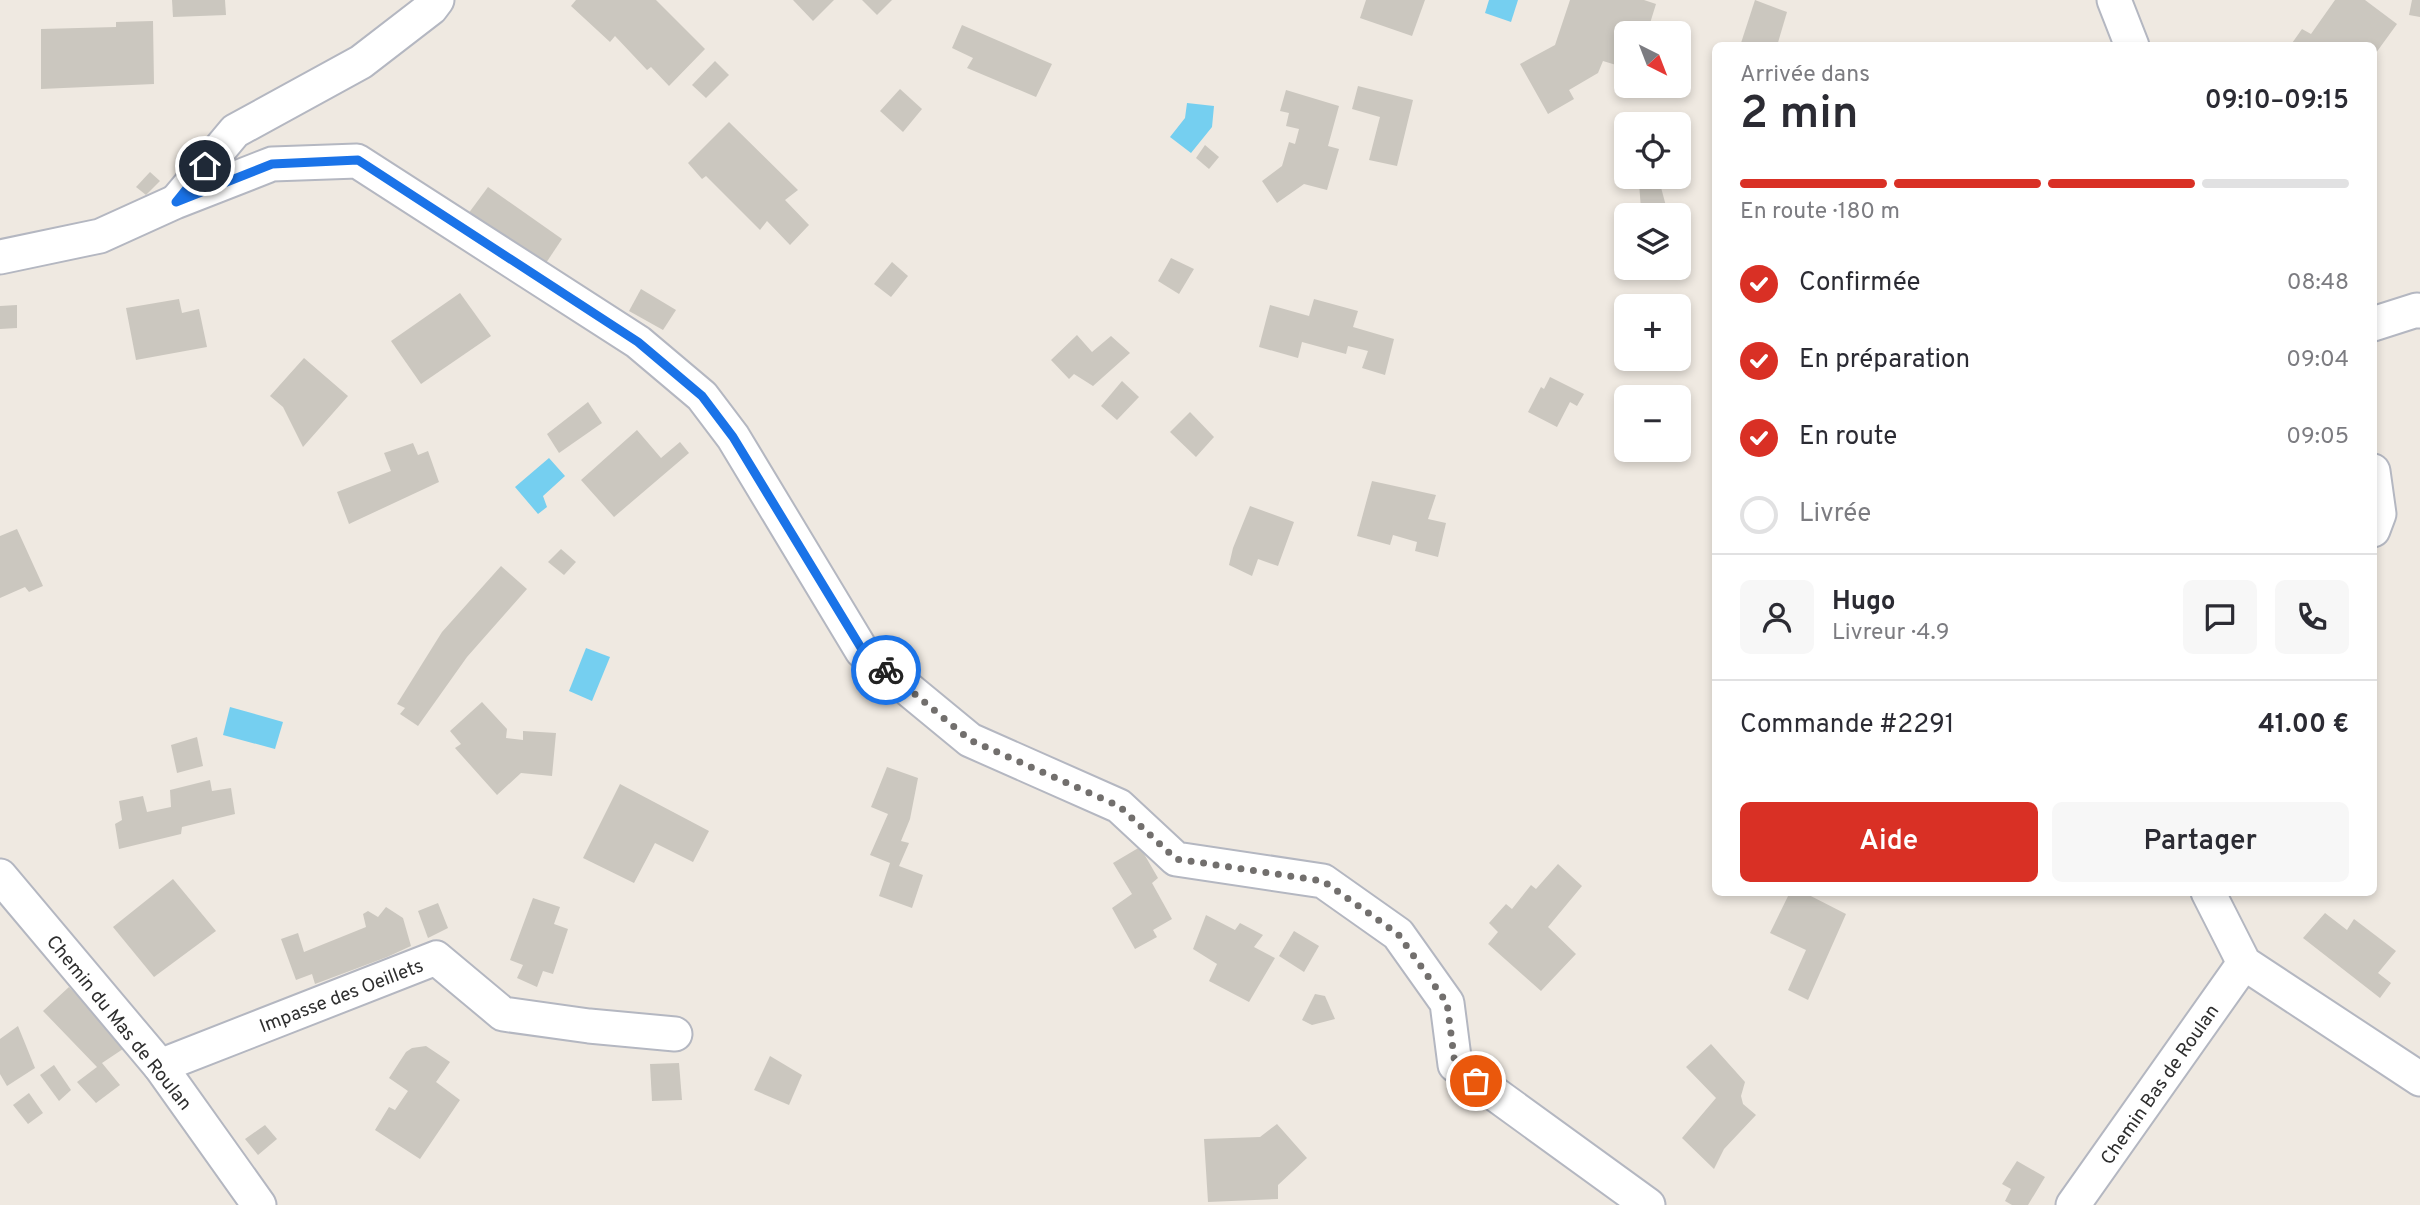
<!DOCTYPE html>
<html lang="fr">
<meta charset="utf-8">
<style>
:root{--surface:#fff;--page:#f7f7f7;--text:#2b2b33;--muted:#7c7c81;--line:#e1e1e2;--accent:#d93025}
body{margin:0;font-family:Overpass,sans-serif;background:var(--page);color:var(--text);height:100vh;display:flex;flex-direction:column;font-size:26px;white-space:nowrap}
*{box-sizing:border-box;margin:0}
p{font-size:23px;color:var(--muted)}
.icon{flex:none;width:38px;height:38px;fill:none;stroke:currentColor;stroke-width:2;stroke-linecap:round;stroke-linejoin:round}
.map{position:relative;flex:1;overflow:hidden}
.panel{position:absolute;left:1712px;top:42px;width:665px;height:854px;display:flex;flex-direction:column;background:var(--surface);border-radius:10px;box-shadow:0 4px 10px #0003}
.panel>*{flex:none}
.needle{width:46px;rotate:138deg}
.buttons{position:absolute;left:1614px;top:21px;display:grid;gap:14px}
.buttons a{display:grid;place-items:center;width:77px;height:77px;border-radius:10px;background:var(--surface);box-shadow:0 4px 10px #0003;font-size:35px}
.pin{position:absolute;display:grid;place-items:center;width:60px;height:60px;color:#fff;margin:-30px;border:4px solid #fff;border-radius:50%;box-shadow:0 2px 7px #0007}
.courier{position:absolute;display:grid;place-items:center;width:70px;height:70px;margin:-35px;border:5px solid #1a73e8;border-radius:50%;background:#fff;color:#222;box-shadow:0 2px 9px #0007}
.headline em{font-style:normal;font-weight:600}
.headline div{display:flex;flex-direction:column-reverse}
.headline{display:flex;align-items:center;justify-content:space-between;height:119px;padding:0 28px}
h1{font-size:46px;font-weight:600;line-height:52px}
.bar{display:grid;grid-template-columns:repeat(4,1fr);gap:10px 7px;align-content:center;height:84px;padding:0 28px}
.bar i{height:9px;border-radius:5px;background:var(--line)}
.bar .active{background:var(--accent)}
.bar p{grid-column:span 4}
.line{display:flex;align-items:center;gap:18px;padding:0 28px;border-top:2px solid var(--line)}
.line div{flex:1}
.round{display:grid;place-items:center;flex:none;width:74px;height:74px;border-radius:10px;background:var(--page)}
ol{padding:0 28px;list-style:none}
li{display:flex;align-items:center;gap:21px;height:77px}
li p{margin-inline-start:auto}
li .icon{padding:7px;border-radius:50%;background:var(--accent);color:#fff;stroke-width:4}
li:last-child{color:var(--muted)}
li i{width:38px;height:38px;border:4px solid var(--line);border-radius:50%}
.button{display:flex;gap:14px;margin-top:auto;padding:14px 28px}
.button a{flex:1;height:80px;border-radius:10px;background:var(--accent);color:#fff;font-size:28px;font-weight:600;line-height:80px;text-align:center}
.button a+a{background:var(--page);color:var(--text)}
.map>svg:first-child{display:block}
.water{fill:#75cff0}
.building{fill:#cbc7bf}
.lines{fill:none;stroke-linecap:round;stroke-linejoin:round}
.street-casing{stroke:#b4b7c1;stroke-width:37}
.street{stroke:#fff;stroke-width:33}
.done{stroke:#726f6d;stroke-width:7;stroke-dasharray:0 12.6}
.route{stroke:#1a73e8;stroke-width:9}
.labels{text-anchor:middle;stroke-width:5;stroke-linejoin:round;paint-order:stroke}
.street-label{font-size:19px;fill:#2e2e2e;stroke:#fff}
</style>
<div class="map">
<svg width="2420" height="1205" viewBox="0 0 2420 1205">
<rect width="100%" height="100%" fill="#efe9e1"/>
<g class="water">
<path d="M1489 0H1518L1511 22 1485 13Z"/>
<path d="M1187 103 1214 106 1212 127 1191 153 1170 137 1185 118Z"/>
<path d="M549 458 565 476 543 496 547 507 538 514 515 487Z"/>
<path d="M586 648 610 657 592 701 569 691Z"/>
<path d="M230 707 283 722 275 749 223 735Z"/>
</g>
<g class="building">
<path d="M172 0H225L226 15 173 17Z"/>
<path d="M576 0H656L705 49 669 86 651 67 647 70 615 36 610 42 571 6Z"/>
<path d="M793 0H834L813 21Z"/>
<path d="M862 0H892L877 15Z"/>
<path d="M1366 0H1425L1412 36 1360 18Z"/>
<path d="M1570 0H1644L1656 4 1647 33H1626V68L1603 61 1598 73 1569 90 1574 99 1548 114 1520 64 1555 45Z"/>
<path d="M1755 0 1787 12 1777 46H1740Z"/>
<path d="M2335 0H2365L2397 24 2373 57V46H2290L2302 29 2311 34Z"/>
<path d="M2412 0H2420V17L2409 15Z"/>
<path d="M153 21 154 84 41 89V29L116 27V22Z"/>
<path d="M962 25 1052 64 1036 97 967 68 973 58 952 48Z"/>
<path d="M715 61 729 75 706 98 692 85Z"/>
<path d="M1358 86 1413 100 1397 166 1369 160 1380 117 1352 109Z"/>
<path d="M900 89 922 109 903 132 880 111Z"/>
<path d="M1286 90 1339 106 1328 146 1339 149 1327 190 1304 184 1277 203 1262 181 1282 166 1289 142 1295 144 1299 129 1286 126 1289 113 1280 111Z"/>
<path d="M729 122 798 190 785 200 809 225 790 245 767 221 760 230 706 176 702 179 688 163Z"/>
<path d="M1205 145 1219 157 1209 169 1196 158Z"/>
<path d="M150 172 160 181 146 195 136 187Z"/>
<path d="M1659 180 1666 206 1641 209 1639 183Z"/>
<path d="M488 187 562 239 546 263 468 214Z"/>
<path d="M1171 258 1194 269 1179 294 1158 281Z"/>
<path d="M892 262 908 276 891 297 874 284Z"/>
<path d="M641 289 676 310 663 330 629 311Z"/>
<path d="M460 293 491 336 421 384 391 341Z"/>
<path d="M179 299 182 313 199 309 207 347 136 360 126 308Z"/>
<path d="M1314 299 1358 311 1353 327 1394 339 1385 375 1362 368 1368 351 1348 346 1346 354 1302 342 1298 358 1259 347 1270 305 1309 316Z"/>
<path d="M17 305V328L0 329V306Z"/>
<path d="M1077 335 1092 352 1111 336 1130 353 1093 386 1074 374 1069 379 1051 360Z"/>
<path d="M304 358 348 396 303 447 283 407 270 396Z"/>
<path d="M1550 377 1584 394 1577 406 1570 402 1557 427 1528 412 1541 387 1544 389Z"/>
<path d="M1122 381 1139 397 1117 420 1101 406Z"/>
<path d="M588 402 602 423 559 453 547 434Z"/>
<path d="M1190 412 1214 437 1196 457 1170 432Z"/>
<path d="M637 430 661 458 680 442 689 453 614 517 581 480Z"/>
<path d="M413 443 418 455 428 451 439 482 349 524 337 492 391 471 384 453Z"/>
<path d="M1372 481 1436 495 1428 519 1446 523 1438 557 1415 551 1417 542 1393 535 1390 545 1357 536Z"/>
<path d="M1250 506 1294 522 1278 566 1258 559 1252 576 1229 565 1233 548Z"/>
<path d="M17 529 43 586 29 592 25 587 0 598V536Z"/>
<path d="M561 549 576 562 564 575 548 562Z"/>
<path d="M501 566 527 589 467 657 418 726 400 714 405 708 397 704 442 632Z"/>
<path d="M482 702 507 729 506 738 523 740V731L556 733 552 776 521 773 497 795 455 748 461 744 450 731Z"/>
<path d="M197 737 203 766 177 773 171 745Z"/>
<path d="M887 767 918 778 910 819 901 841 909 843 899 866 923 875 912 908 879 896 890 863 870 855 888 814 871 807Z"/>
<path d="M210 780 212 791 231 788 235 814 182 827 181 834 119 849 115 824 122 820 119 801 143 796 147 812 171 807 170 790Z"/>
<path d="M620 784 709 831 693 862 655 843 634 883 583 858Z"/>
<path d="M1140 847 1158 878 1152 883 1172 919 1153 930 1157 937 1135 949 1112 908 1132 894 1113 863Z"/>
<path d="M1558 864 1582 886 1548 927 1576 954 1541 991 1488 944 1498 932 1489 923 1506 904 1512 909 1531 885 1536 889Z"/>
<path d="M173 879 216 931 154 977 113 927Z"/>
<path d="M1790 892H1803L1846 914 1808 1000 1788 990 1806 950 1770 933Z"/>
<path d="M533 898 560 907 554 924 568 929 553 974 543 971 537 987 517 978 523 965 510 960Z"/>
<path d="M438 903 448 928 428 938 418 911Z"/>
<path d="M386 907 403 918 411 946 387 957 315 984 312 974 296 980 281 939 298 933 304 952 366 927 363 914 368 911 378 917Z"/>
<path d="M2325 913 2347 930 2354 919 2396 951 2378 973 2391 983 2380 998 2303 938Z"/>
<path d="M1206 915 1235 930 1240 923 1263 935 1254 947 1275 958 1249 1002 1209 981 1217 964 1193 949Z"/>
<path d="M1294 931 1319 946 1304 972 1279 956Z"/>
<path d="M69 987 126 1047 102 1063 120 1085 96 1103 77 1082 97 1067 43 1011Z"/>
<path d="M1315 994 1325 996 1335 1019 1312 1025 1302 1020Z"/>
<path d="M18 1026 35 1068 7 1086 0 1074V1039Z"/>
<path d="M1711 1044 1745 1082 1741 1096 1743 1104 1756 1115 1724 1149 1714 1169 1682 1138 1716 1098 1686 1067Z"/>
<path d="M426 1046 450 1062 436 1082 460 1100 420 1159 375 1130 389 1107 395 1110 408 1091 389 1078 406 1052 412 1048Z"/>
<path d="M770 1056 802 1075 789 1105 754 1090Z"/>
<path d="M679 1063 682 1100 652 1101 650 1064Z"/>
<path d="M54 1065 71 1090 59 1101 40 1075Z"/>
<path d="M29 1093 43 1113 28 1124 13 1105Z"/>
<path d="M1277 1124 1307 1158 1278 1185V1199L1208 1202 1204 1139 1260 1137Z"/>
<path d="M265 1125 277 1139 258 1155 245 1139Z"/>
<path d="M2017 1161 2045 1177 2028 1205H2012L2005 1201 2011 1189 2002 1184Z"/>
</g>
<g class="lines">
<g class="street-casing">
<g id="street">
<path d="M2114 0 2132 46"/>
<path d="M179 198 235 131 361 62 431 8 437 0"/>
<path d="M0 257 100 236 175 202 272 164 357 161 638 342 702 396 733 437 862 651 970 740 1119 806 1176 859 1323 881 1398 934 1447 1003 1455 1065 1648 1205"/>
<path d="M2373 324 2417 310 2420 311"/>
<path d="M2373 471 2379 514 2373 530"/>
<path d="M0 876 160 1066 259 1205"/>
<path d="M2208 892 2244 963 2420 1079"/>
<path d="M160 1066 436 958 503 1014 589 1026 675 1034"/>
<path d="M2073 1205 2244 963"/>
</g>
</g>
<use href="#street" class="street"/>
</g>
<g class="lines">
<path class="done" d="M886 670 970 740 1119 806 1176 859 1323 881 1398 934 1447 1003 1455 1065 1476 1081"/>
<path class="route" d="M205 166 176 202 272 164 358 160 638 342 702 396 733 437 863 651 886 670"/>
</g>
<g class="labels">
<g class="street-label">
<text transform="translate(341 995) rotate(-21)" y="7">Impasse des Oeillets</text>
<text transform="translate(120 1022) rotate(51)" y="7">Chemin du Mas de Roulan</text>
<text transform="translate(2159 1084) rotate(-55)" y="7">Chemin Bas de Roulan</text>
</g>
</g>
</svg>
<div class="buttons">
<a><svg class="needle" viewBox="-14 -14 28 28"><path d="M0-13l5 13h-10z" fill="#e53935"/><path d="M0 13l5-13h-10z" fill="#7c7c81"/></svg></a>
<a><svg class="icon" aria-label="locate" viewBox="0 0 24 24"><circle cx="12" cy="12" r="6"/><path d="M12 2v4M12 18v4M2 12h4M18 12h4"/></svg></a>
<a><svg class="icon" aria-label="layers" viewBox="0 0 24 24"><path d="M12 4l9 5-9 5-9-5zM3 14l9 5 9-5"/></svg></a>
<a>+</a>
<a>−</a>
</div>
<div class="pin" style="left:1476px;top:1081px;background:#ea580c"><svg class="icon" aria-label="bag" viewBox="0 0 24 24"><path d="M5 8h14l-1 12H6zM9 8a3 3 0 0 1 6 0"/></svg></div>
<div class="pin" style="left:205px;top:166px;background:#1f2937"><svg class="icon" aria-label="home" viewBox="0 0 24 24"><path d="M3 11l9-7 9 7M6 9v11h12V9"/></svg></div>
<div class="courier" style="left:886px;top:670px"><svg class="icon" aria-label="bike" viewBox="0 0 24 24"><circle cx="6" cy="16" r="4"/><circle cx="18" cy="16" r="4"/><path d="M6 16l4-8h5l3 8M10 8l3 8H6M13 5h3"/></svg></div>
<section class="panel">
<div class="headline"><div><h1>2 min</h1><p>Arrivée dans</p></div><em>09:10–09:15</em></div>
<div class="bar"><i class="active"></i><i class="active"></i><i class="active"></i><i></i><p>En route · 180 m</p></div>
<ol>
<li><svg class="icon" aria-label="check" viewBox="0 0 24 24"><path d="M5 12l5 5 9-10"/></svg>Confirmée<p>08:48</p></li>
<li><svg class="icon" aria-label="check" viewBox="0 0 24 24"><path d="M5 12l5 5 9-10"/></svg>En préparation<p>09:04</p></li>
<li><svg class="icon" aria-label="check" viewBox="0 0 24 24"><path d="M5 12l5 5 9-10"/></svg>En route<p>09:05</p></li>
<li><i></i>Livrée</li>
</ol>
<div class="line" style="height:126px"><a class="round"><svg class="icon" aria-label="person" viewBox="0 0 24 24"><circle cx="12" cy="8" r="4"/><path d="M4 21q1-7 8-7t8 7"/></svg></a><div><b>Hugo</b><p>Livreur · 4.9</p></div><a class="round"><svg class="icon" aria-label="chat" viewBox="0 0 24 24"><path d="M4 5h16v11H9l-5 4z"/></svg></a><a class="round"><svg class="icon" aria-label="phone" viewBox="0 0 24 24"><path d="M5 4h4l2 5-3 2q2 4 5 5l2-3 5 2v4C11 20 4 13 5 4z"/></svg></a></div>
<div class="line" style="height:91px"><div>Commande #2291</div><b>41.00 €</b></div>
<div class="button"><a>Aide</a><a>Partager</a></div>
</section>
</div>
